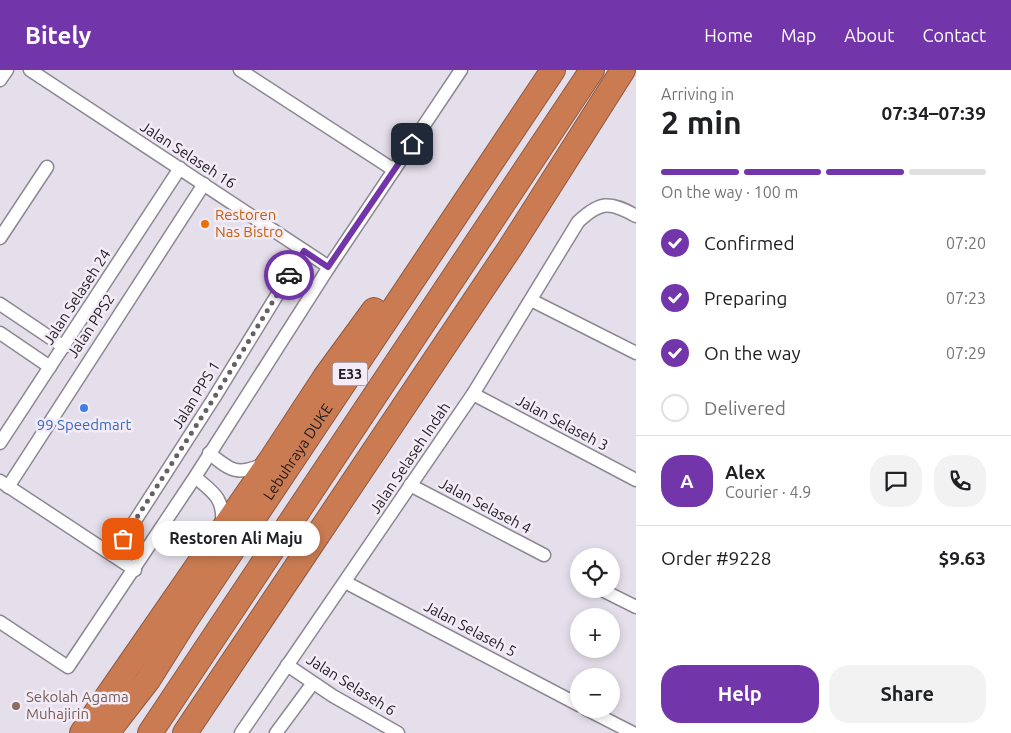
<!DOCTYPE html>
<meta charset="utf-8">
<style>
:root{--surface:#fff;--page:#f2f2f2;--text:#202124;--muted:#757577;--line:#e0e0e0;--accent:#7335aa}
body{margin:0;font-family:Ubuntu,sans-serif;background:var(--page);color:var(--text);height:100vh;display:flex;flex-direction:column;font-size:19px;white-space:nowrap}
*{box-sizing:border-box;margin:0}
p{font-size:16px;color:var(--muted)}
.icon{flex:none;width:28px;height:28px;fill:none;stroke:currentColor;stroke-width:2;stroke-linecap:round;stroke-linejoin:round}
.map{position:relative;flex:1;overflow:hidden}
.details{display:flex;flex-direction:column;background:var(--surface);width:375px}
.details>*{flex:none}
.controls{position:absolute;left:570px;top:478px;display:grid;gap:10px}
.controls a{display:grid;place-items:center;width:50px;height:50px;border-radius:50%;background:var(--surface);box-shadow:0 2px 8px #0003;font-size:25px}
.pin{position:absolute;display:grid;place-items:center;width:42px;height:42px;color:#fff;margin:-21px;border-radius:10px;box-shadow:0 2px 8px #0006}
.courier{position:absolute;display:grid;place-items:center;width:50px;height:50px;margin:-25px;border:4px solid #7335aa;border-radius:50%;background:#fff;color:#222;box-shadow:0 1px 6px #0007}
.bubble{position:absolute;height:35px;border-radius:18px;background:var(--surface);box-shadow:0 2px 8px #0003;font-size:16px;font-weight:600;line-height:35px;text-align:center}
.head em{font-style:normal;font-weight:600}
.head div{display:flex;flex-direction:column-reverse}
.head{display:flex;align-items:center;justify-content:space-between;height:85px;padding:0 25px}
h1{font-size:32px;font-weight:600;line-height:38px}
.bar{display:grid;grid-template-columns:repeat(4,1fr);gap:8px 5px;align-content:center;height:60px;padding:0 25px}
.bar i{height:6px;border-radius:4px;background:var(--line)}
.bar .selected{background:var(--accent)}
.bar p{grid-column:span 4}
.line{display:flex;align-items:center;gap:12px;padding:0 25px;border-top:1px solid var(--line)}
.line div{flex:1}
.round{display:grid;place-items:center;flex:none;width:52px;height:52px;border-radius:20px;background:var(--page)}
ol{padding:0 25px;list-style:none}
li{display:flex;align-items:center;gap:15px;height:55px}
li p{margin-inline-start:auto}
li .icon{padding:5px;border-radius:50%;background:var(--accent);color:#fff;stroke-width:4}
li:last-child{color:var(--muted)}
li i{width:28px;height:28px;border:2px solid var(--line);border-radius:50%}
.cta{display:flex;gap:10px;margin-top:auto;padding:10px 25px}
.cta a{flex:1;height:58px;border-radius:20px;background:var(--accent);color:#fff;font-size:20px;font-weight:600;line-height:58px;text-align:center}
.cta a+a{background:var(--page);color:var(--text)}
header{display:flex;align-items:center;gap:30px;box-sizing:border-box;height:70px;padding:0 25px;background:var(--accent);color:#fff}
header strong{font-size:24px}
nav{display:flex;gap:28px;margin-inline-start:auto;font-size:18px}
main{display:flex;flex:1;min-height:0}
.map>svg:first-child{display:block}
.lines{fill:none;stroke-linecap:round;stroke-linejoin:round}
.street-casing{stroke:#8d8792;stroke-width:15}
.highway-casing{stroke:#8e5940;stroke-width:26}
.street{stroke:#fff;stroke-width:12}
.highway{stroke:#ca7b52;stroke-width:24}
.done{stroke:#646066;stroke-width:5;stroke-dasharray:0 9}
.route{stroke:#7335aa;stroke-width:6}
.food-dot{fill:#e8710a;stroke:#f3ecf8;stroke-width:2}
.shop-dot{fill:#3f7fe0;stroke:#f3ecf8;stroke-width:2}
.education-dot{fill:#8d6e63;stroke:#f3ecf8;stroke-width:2}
.labels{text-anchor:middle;stroke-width:5;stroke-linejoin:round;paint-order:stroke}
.shield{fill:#f3ecf8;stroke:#5e5a60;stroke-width:1}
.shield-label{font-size:14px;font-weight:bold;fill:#1e1b1f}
.street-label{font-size:15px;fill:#1e1b1f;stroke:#f3ecf8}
.food-label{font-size:15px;fill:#c56008;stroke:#f3ecf8;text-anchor:start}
.shop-label{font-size:15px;fill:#366cbe;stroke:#f3ecf8}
.education-label{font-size:15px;fill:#785e54;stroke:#f3ecf8;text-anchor:start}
</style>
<header>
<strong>Bitely</strong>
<nav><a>Home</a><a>Map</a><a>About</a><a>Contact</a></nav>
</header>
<main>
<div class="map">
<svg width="636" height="663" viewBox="0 0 636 663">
<rect width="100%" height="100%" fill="#e5dfeb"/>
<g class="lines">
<g class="street-casing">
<g id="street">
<path d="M30 0 329 197"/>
<path d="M240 0 394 100"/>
<path d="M0 10 7 0"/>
<path d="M0 168 47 97"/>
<path d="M531 230 636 283"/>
<path d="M0 234 64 277"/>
<path d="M0 263 50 297"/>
<path d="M473 324 636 410"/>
<path d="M0 373 180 98"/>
<path d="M209 383C231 401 237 406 264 394"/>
<path d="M195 407C214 423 224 428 222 454"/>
<path d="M0 411 135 500"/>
<path d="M410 415 544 485"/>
<path d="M8 417 204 114"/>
<path d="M113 485 214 328 304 181"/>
<path d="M345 512 579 635"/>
<path d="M600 519 636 537"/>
<path d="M0 552 68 597 195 407 329 197 461 0"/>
<path d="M287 595 333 626 398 663"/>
<path d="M586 639 633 663"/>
<path d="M241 663 473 324 578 152C600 131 610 131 636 146"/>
<path d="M276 663 313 613"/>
</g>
</g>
<g class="highway-casing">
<g id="highway">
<path d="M82 663 270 391 325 307 374 240"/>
<path id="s1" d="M107 663 148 610 185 551 553 0"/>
<path d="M150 663 592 0"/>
<path d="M185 663 510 178 623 0"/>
</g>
</g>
<use href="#street" class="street"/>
<use href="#highway" class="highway"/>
</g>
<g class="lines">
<path class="done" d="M123 469 214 328 289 205"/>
<path class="route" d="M289 205 304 181 328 197 412 74"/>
</g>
<circle class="food-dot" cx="205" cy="154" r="5"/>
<circle class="shop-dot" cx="84" cy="338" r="5"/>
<circle class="education-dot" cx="16" cy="636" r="5"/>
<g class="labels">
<rect class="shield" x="332.5" y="292.5" width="35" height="23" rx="4"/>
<g class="shield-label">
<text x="350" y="309">E33</text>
</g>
<g class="street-label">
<text transform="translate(188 85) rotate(33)" y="5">Jalan Selaseh 16</text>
<text transform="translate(77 227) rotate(-57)" y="5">Jalan Selaseh 24</text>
<text transform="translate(91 256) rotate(-57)" y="5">Jalan PPS2</text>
<text transform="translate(196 325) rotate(-58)" y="5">Jalan PPS 1</text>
<text transform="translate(562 353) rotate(28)" y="5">Jalan Selaseh 3</text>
<text dy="5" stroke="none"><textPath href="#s1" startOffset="340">Lebuhraya DUKE</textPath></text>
<text transform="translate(410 388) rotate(-56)" y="5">Jalan Selaseh Indah</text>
<text transform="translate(485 436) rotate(28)" y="5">Jalan Selaseh 4</text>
<text transform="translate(470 559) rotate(28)" y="5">Jalan Selaseh 5</text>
<text transform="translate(351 615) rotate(32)" y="5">Jalan Selaseh 6</text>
</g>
<g class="food-label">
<text x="215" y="150">Restoren<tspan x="215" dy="17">Nas Bistro</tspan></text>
</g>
<g class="shop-label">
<text x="84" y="360">99 Speedmart</text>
</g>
<g class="education-label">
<text x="26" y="632">Sekolah Agama<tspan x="26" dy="17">Muhajirin</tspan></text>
</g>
</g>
</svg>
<div class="controls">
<a><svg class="icon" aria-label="locate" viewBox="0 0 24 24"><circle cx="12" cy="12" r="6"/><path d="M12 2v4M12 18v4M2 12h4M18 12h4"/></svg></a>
<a>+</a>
<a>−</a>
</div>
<div class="pin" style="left:123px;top:469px;background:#ea580c"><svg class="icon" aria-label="bag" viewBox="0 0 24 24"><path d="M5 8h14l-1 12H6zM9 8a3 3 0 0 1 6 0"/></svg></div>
<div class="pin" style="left:412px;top:74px;background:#1f2937"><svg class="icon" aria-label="home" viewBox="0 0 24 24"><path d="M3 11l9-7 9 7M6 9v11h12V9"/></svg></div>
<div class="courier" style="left:289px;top:205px"><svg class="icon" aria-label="car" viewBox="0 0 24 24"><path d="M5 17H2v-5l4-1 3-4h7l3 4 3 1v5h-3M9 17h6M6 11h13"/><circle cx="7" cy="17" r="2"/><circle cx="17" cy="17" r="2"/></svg></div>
<div class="bubble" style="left:152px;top:451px;width:168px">Restoren Ali Maju</div>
</div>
<section class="details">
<div class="head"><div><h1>2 min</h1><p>Arriving in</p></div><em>07:34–07:39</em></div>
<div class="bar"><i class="selected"></i><i class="selected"></i><i class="selected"></i><i></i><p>On the way · 100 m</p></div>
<ol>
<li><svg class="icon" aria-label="check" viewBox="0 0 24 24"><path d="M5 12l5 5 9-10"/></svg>Confirmed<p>07:20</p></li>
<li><svg class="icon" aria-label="check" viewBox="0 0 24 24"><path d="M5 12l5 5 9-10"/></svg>Preparing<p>07:23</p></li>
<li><svg class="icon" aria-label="check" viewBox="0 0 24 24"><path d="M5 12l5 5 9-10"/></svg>On the way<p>07:29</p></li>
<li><i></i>Delivered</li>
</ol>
<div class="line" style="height:90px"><b class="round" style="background:var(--accent);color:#fff">A</b><div><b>Alex</b><p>Courier · 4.9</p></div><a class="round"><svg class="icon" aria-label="chat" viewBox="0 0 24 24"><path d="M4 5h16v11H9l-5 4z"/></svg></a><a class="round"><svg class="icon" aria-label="phone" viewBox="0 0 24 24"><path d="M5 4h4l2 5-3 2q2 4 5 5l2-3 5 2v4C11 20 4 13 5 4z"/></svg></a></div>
<div class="line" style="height:65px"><div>Order #9228</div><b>$9.63</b></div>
<div class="cta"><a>Help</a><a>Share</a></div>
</section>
</main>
